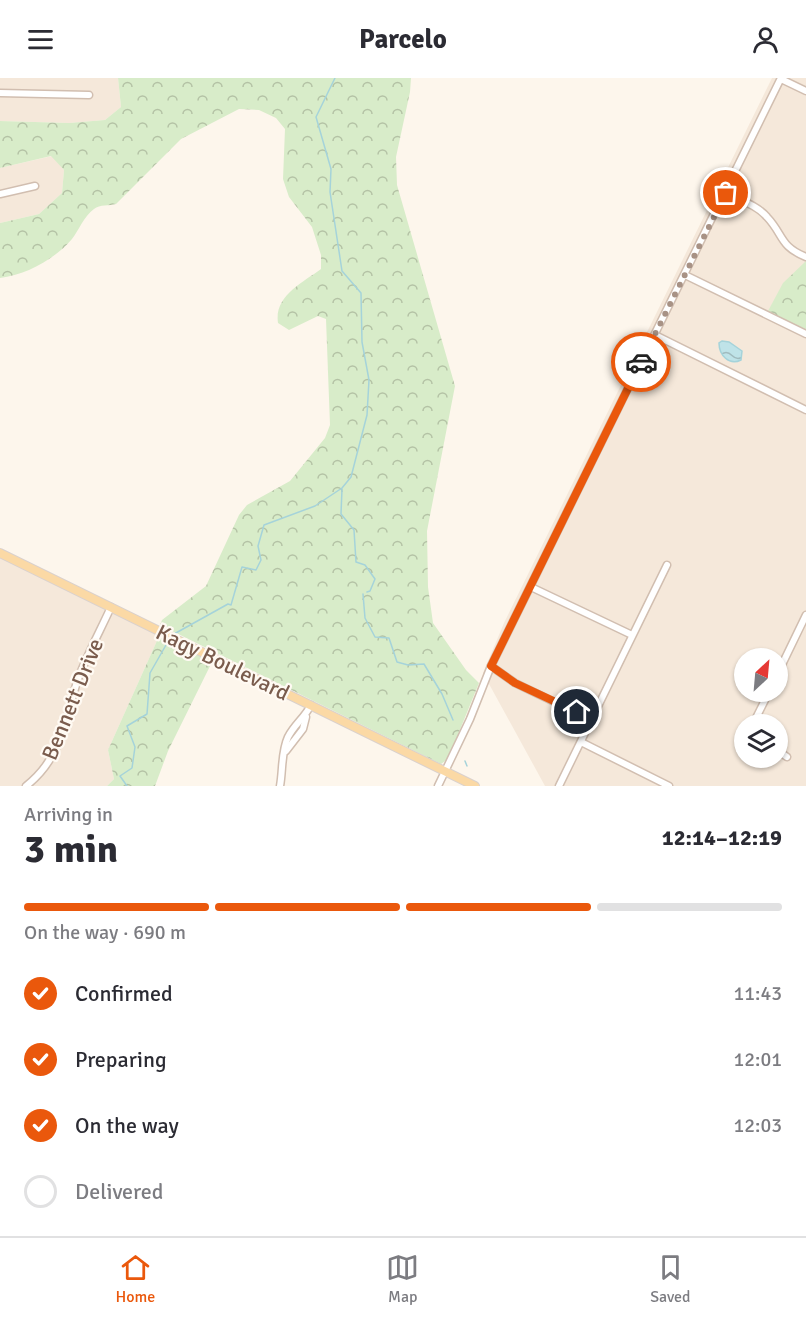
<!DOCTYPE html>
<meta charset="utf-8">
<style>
:root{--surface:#fff;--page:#f2f2f3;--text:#2b2b33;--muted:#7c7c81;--line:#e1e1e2;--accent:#ea580c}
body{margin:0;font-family:Signika,sans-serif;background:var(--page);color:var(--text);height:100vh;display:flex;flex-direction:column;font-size:22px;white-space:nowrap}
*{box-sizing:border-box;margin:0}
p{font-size:20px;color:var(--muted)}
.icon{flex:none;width:33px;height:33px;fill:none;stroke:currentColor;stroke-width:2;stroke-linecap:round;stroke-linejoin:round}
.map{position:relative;height:708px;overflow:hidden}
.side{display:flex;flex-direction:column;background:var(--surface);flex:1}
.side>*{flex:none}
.needle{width:39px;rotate:26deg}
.controls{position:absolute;left:734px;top:570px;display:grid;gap:12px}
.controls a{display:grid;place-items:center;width:54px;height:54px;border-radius:50%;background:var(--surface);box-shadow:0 2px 4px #0004;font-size:30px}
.pin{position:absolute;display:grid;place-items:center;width:51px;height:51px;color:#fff;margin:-26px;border:3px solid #fff;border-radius:50%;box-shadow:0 2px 6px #0007}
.courier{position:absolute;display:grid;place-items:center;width:60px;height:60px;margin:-30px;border:4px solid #ea580c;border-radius:50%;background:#fff;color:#222;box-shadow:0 2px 8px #0007}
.head em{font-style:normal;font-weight:700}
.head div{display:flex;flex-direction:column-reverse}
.head{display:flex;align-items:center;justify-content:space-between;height:102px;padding:0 24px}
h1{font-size:39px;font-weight:700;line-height:45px}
.bar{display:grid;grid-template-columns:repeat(4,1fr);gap:9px 6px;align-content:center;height:72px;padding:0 24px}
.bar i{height:8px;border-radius:4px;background:var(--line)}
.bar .active{background:var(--accent)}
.bar p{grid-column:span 4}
ol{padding:0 24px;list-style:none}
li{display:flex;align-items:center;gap:18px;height:66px}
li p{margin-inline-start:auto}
li .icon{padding:6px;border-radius:50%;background:var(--accent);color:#fff;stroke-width:4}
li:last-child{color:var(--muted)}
li i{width:33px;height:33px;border:3px solid var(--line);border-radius:50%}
header{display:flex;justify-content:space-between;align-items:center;height:78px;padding:0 24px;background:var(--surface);font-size:27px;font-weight:700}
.menu{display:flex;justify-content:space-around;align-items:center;height:84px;border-top:2px solid var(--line);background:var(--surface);font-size:16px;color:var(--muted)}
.menu a{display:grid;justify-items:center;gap:3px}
.menu .active{color:var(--accent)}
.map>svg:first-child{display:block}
.residential{fill:#f5e8da;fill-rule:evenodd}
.park{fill:url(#park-crowns)}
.water{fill:url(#water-waves);stroke:#a5d3da;stroke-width:1.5}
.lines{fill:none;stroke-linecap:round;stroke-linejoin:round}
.stream{stroke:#a5d3da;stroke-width:1.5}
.minor-casing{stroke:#d1beb0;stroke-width:9}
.major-casing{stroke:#dad1cd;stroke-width:10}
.minor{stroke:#fff;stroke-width:6}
.major{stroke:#fbd9a5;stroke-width:8}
.done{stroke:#a89285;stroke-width:6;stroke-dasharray:0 10.8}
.route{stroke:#ea580c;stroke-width:8}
.labels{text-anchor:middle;stroke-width:4.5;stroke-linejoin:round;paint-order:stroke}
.street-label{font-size:22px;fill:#7a5c4d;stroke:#fffaf3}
</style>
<header><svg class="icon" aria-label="menu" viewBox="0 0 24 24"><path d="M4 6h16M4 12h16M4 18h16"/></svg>Parcelo<svg class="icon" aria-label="person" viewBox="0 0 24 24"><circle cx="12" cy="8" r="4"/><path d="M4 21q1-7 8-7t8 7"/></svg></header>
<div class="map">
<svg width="806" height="708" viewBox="0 0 806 708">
<defs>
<pattern id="park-crowns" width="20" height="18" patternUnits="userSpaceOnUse" patternTransform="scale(1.5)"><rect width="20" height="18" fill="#d8ecc9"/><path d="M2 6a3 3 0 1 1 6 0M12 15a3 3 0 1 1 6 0" fill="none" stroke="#b4c2a5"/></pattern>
<pattern id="water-waves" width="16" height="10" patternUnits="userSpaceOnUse" patternTransform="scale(1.5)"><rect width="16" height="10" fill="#bfe3e8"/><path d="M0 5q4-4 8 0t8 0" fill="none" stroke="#a0bbbe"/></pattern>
</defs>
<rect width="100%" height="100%" fill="#fdf6ec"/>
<g class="residential">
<path d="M0 0H118L121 29 105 42 69 45 0 43Z"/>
<path d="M772 0H806V708H545L483 595 504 545ZM744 580H777V614H744ZM744 646H777V680H744Z"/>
<path d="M52 78 64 92 62 115 39 136 0 145V90Z"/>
<path d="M0 479 160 556 108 672 114 701 107 708H0Z"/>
</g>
<g class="park">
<path d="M118 0H411L410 14 396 79 397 107 455 308 427 453 428 509 433 545 466 592 479 605 448 681 441 686 160 547 162 542 206 508 239 437 247 427 290 403 325 360 330 347 326 241 318 238 289 252 278 245C274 218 302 205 321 191V177L312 149 289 119 283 101 285 51 276 40 259 32 239 31 181 61 116 126C109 128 100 126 94 131 84 138 79 152 72 161 55 181 26 197 0 200V145L39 136 62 115 64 92 51 78 0 90V43L69 45 105 42 121 29Z"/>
<path d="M806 183V252L768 233 783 205Z"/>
<path d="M160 556 213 582 168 673 155 708H107L114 701 108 672Z"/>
</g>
<path class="water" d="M722 263 729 264 742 273 741 282C729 288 719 277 719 265Z"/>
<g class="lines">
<g class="stream">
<path d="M342 411 341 436 354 452 356 484 365 487 375 501 370 513 367 514"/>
<path d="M363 516 365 540 375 559 389 560 397 584 408 587 424 586 442 616 453 642"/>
<path d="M174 556 228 526 231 527 242 489 256 492 261 482 258 468 264 447 315 428 342 410 351 399 367 337 369 302 362 264 361 215 342 193 330 114 331 91 316 39 335 0"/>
<path d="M465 683 467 688"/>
<path d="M127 708 120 698 132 690 135 669 127 648 147 636 150 595 166 567"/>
</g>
<g class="minor-casing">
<g id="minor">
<path d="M781 1 806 13"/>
<path d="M0 15 89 17"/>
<path d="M726 115C739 122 757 127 767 139 784 157 779 168 806 179"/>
<path d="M0 116 35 108"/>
<path d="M685 197 806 256"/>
<path d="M655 257 806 332"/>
<path d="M531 509 632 557"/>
<path d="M491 588 515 605 592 642"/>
<path d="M777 597 806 537"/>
<path d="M753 646 769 614"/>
<path d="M581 664 669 708"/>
<path d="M777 672 787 679"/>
<path d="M286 673 303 651 306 639"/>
<path d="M26 708C63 679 64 642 78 601 87 577 100 553 111 529"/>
<path d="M280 708C283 692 281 674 288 659 294 647 305 639 311 627"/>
<path d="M438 708 470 641 491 588 781 0"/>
<path d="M559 708 667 487"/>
</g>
</g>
<g class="major-casing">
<path id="major" d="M0 475 475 708"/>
</g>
<use href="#minor" class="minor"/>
<use href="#major" class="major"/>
</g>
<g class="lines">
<path class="done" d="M641 284 726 115"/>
<path class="route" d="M577 634 515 605 491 588 641 284"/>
</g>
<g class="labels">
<g class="street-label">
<text transform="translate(223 584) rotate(26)" y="8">Kagy Boulevard</text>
<text transform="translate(72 621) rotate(-68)" y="8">Bennett Drive</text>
</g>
</g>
</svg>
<div class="controls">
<a><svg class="needle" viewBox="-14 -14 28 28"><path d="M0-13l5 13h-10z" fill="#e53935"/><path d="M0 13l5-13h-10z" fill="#7c7c81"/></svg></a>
<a><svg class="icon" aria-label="layers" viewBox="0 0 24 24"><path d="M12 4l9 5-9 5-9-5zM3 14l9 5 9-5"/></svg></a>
</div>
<div class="pin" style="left:726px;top:115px;background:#ea580c"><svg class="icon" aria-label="bag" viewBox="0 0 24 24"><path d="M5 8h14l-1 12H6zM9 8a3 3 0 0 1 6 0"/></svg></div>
<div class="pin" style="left:577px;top:634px;background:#1f2937"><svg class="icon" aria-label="home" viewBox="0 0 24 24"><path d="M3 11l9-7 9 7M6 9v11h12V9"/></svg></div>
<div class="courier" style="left:641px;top:284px"><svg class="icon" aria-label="car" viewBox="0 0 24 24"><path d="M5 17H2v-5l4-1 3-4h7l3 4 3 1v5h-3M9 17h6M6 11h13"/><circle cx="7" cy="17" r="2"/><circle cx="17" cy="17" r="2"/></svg></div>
</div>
<section class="side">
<div class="head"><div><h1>3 min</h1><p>Arriving in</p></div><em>12:14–12:19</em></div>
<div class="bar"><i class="active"></i><i class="active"></i><i class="active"></i><i></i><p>On the way · 690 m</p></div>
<ol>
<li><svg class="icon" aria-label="check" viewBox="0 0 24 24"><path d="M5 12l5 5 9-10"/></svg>Confirmed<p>11:43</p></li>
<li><svg class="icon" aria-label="check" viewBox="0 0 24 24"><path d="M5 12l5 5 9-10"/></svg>Preparing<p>12:01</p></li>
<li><svg class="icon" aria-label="check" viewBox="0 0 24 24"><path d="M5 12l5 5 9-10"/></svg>On the way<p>12:03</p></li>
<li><i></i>Delivered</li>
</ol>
</section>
<nav class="menu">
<a class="active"><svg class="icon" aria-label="home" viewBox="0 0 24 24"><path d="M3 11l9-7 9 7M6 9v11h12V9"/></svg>Home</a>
<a><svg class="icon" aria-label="map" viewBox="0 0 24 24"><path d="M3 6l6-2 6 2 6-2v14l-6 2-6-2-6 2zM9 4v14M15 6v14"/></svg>Map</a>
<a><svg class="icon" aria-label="saved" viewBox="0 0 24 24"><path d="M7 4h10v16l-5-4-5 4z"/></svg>Saved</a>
</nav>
